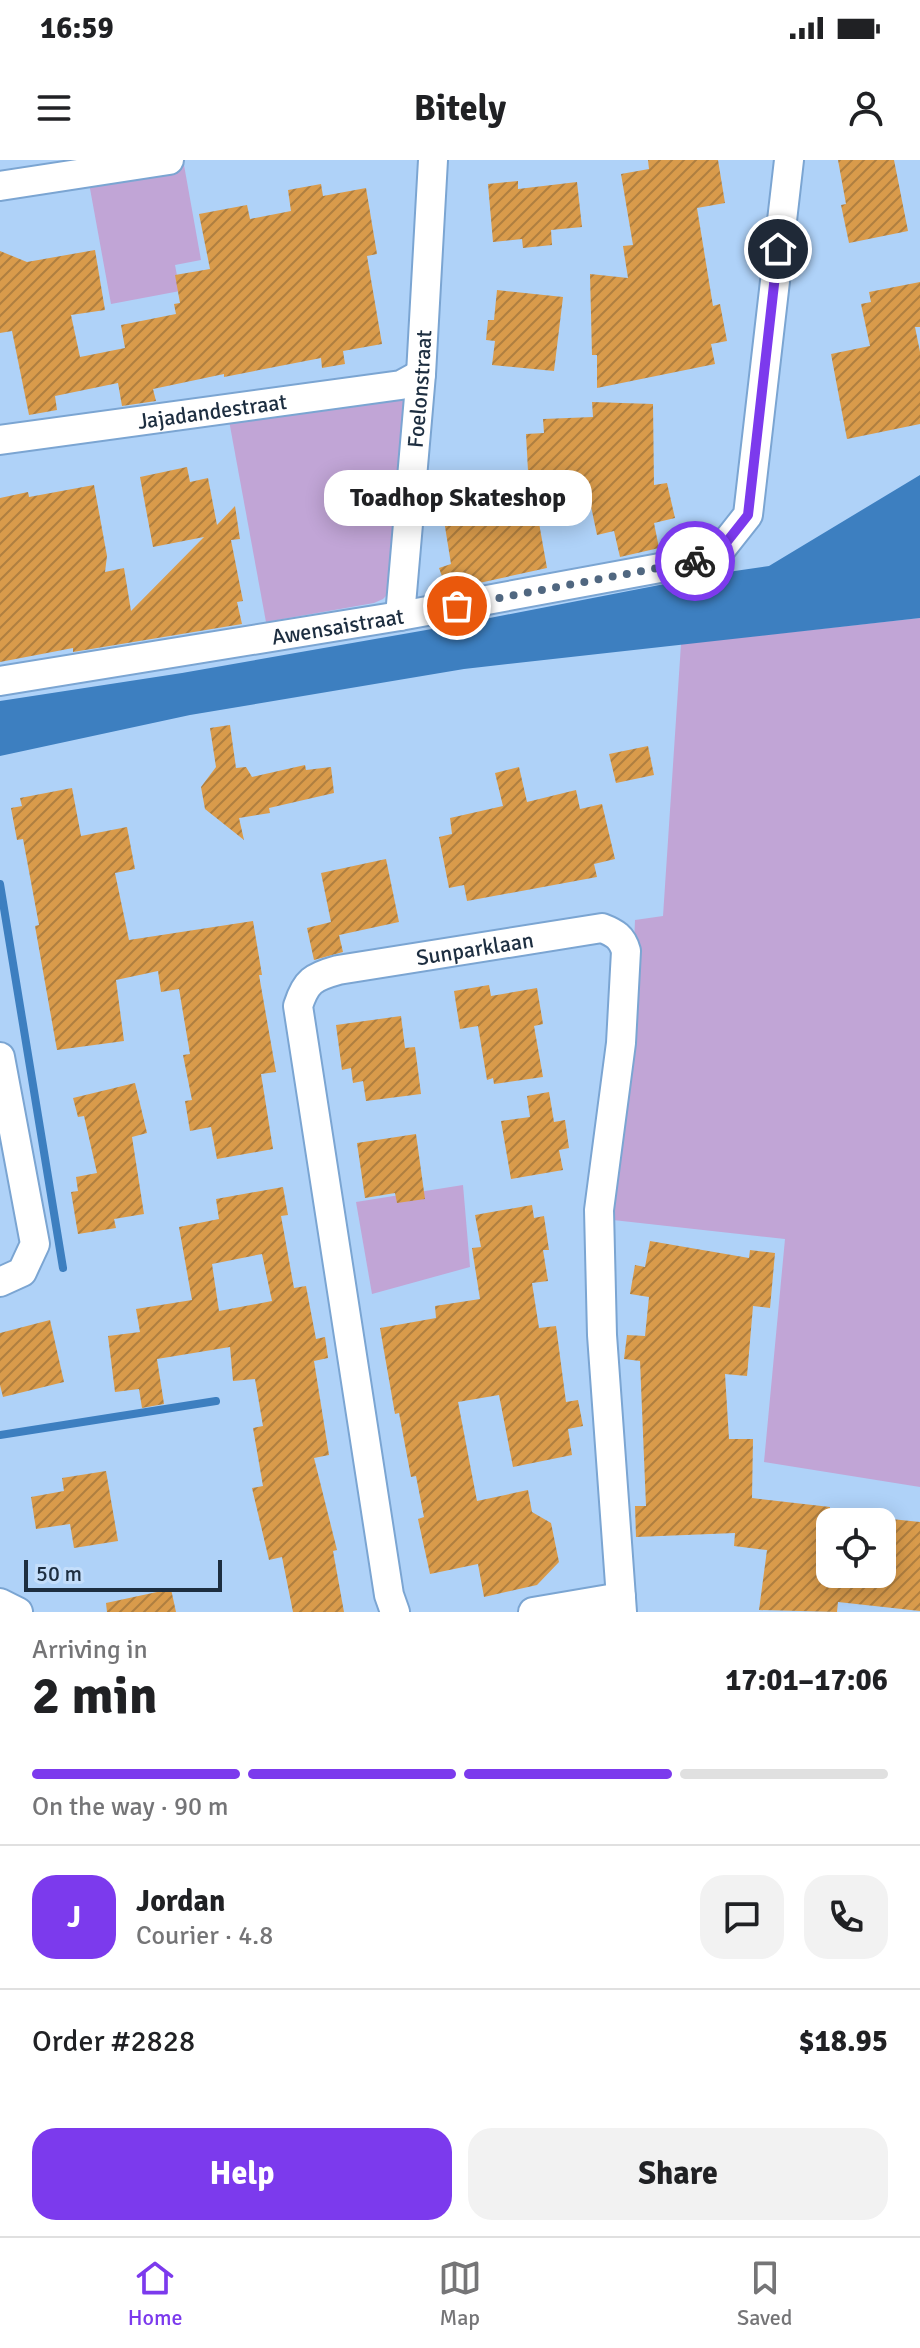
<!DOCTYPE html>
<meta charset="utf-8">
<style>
:root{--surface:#fff;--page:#f2f2f2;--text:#202124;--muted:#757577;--line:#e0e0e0;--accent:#7c3aed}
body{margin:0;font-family:Signika,sans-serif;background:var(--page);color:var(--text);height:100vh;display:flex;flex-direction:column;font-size:30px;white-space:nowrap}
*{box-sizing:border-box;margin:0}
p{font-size:26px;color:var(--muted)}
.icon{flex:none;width:44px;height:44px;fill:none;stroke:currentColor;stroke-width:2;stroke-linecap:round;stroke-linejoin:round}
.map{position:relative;height:1452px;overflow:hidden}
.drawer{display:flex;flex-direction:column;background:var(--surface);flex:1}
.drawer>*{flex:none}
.fabs{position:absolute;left:816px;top:1348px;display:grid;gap:16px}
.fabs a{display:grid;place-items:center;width:80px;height:80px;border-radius:16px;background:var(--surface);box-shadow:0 4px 20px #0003;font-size:40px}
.scale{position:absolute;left:24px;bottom:20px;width:198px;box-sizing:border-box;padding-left:8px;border:4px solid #1d2e40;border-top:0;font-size:22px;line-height:28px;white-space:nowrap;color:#1d2e40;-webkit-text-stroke:6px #c4defb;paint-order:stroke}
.pin{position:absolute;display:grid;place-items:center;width:68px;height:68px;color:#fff;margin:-34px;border:4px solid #fff;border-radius:50%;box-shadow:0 2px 8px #0007}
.courier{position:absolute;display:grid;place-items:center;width:80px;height:80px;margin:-40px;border:6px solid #7c3aed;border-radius:50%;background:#fff;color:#222;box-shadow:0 2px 10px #0007}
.bubble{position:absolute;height:56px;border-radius:24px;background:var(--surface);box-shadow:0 4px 20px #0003;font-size:26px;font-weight:700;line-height:56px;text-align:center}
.headline em{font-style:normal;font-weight:700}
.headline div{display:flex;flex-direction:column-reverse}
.headline{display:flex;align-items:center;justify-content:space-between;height:136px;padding:0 32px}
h1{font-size:52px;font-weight:700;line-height:60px}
.bar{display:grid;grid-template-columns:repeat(4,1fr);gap:12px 8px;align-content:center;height:96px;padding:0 32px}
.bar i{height:10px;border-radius:6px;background:var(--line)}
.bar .active{background:var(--accent)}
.bar p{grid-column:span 4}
.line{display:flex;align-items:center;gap:20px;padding:0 32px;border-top:2px solid var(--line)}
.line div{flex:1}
.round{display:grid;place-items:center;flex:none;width:84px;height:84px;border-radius:24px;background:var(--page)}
.action{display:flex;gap:16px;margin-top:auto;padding:16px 32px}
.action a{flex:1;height:92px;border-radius:24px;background:var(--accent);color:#fff;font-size:32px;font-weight:700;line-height:92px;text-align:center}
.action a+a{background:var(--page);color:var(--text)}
.status{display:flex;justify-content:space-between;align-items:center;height:56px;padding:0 40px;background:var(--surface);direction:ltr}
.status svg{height:22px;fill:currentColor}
header{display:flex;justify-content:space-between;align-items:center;height:104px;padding:0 32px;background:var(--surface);font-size:36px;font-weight:700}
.dock{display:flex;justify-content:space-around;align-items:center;height:112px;border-top:2px solid var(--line);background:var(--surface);font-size:22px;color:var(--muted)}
.dock a{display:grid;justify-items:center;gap:4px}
.dock .active{color:var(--accent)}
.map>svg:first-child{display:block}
.green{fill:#c1a5d6}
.water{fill:#3d7fc0}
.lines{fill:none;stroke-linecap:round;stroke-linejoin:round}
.stream{stroke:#3d7fc0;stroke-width:8}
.building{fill:url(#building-hatch);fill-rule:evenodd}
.minor-casing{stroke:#7ba5d2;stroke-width:32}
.minor{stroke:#fff;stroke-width:28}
.done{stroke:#506780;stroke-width:8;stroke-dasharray:0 14.4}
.route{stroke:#7c3aed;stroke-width:10}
.labels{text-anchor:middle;stroke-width:8;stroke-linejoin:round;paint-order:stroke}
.street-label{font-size:22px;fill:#1d2e40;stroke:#c4defb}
</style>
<div class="status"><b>16:59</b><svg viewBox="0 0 49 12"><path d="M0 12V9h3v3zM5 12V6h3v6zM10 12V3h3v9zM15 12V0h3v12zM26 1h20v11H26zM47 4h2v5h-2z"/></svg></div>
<header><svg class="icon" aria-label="menu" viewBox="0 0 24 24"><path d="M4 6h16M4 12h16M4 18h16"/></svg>Bitely<svg class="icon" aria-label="person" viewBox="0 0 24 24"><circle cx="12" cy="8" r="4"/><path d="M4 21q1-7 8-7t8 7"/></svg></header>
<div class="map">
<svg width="920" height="1452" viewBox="0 0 920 1452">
<defs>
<pattern id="building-hatch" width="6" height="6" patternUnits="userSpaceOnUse" patternTransform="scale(2)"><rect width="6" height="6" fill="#d99b4b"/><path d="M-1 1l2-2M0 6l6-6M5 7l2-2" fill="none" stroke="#af7f40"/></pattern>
</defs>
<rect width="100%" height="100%" fill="#afd2f8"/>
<g class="green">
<path d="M184 5 201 100 175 105 180 131 111 144 89 23Z"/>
<path d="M413 228 393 429 383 439 374 443 266 462 228 255Z"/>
<path d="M920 458V1327L764 1302 785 1079 613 1060 630 883 635 760 663 756 681 484Z"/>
<path d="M463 1025 470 1107 372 1134 356 1042Z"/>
</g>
<path class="water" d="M920 315V458L464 509 190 555 0 596V541L182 513 449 466 721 413 769 406Z"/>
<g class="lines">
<g class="stream">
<path d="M0 724 63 1108"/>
<path d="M0 1275 216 1241"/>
</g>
</g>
<g class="building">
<path d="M648 0H718L725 43 697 48 713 146 720 144 727 181 711 184 715 204 597 228V195H592L590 114 628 118 623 86 633 85 621 14 649 9Z"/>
<path d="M838 0H894L908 71 849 83 841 45 846 44Z"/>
<path d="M518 21V29L577 22 582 67 551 70 552 85 523 88 522 79 493 82 488 24Z"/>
<path d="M321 24 323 36 366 28 377 94 367 96 382 184 343 191 345 204 322 208 321 198 224 217V214L153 229 156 241 122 246 118 223 55 236 57 250 29 255 12 171 0 173V91L27 102 95 90 105 150 71 155 80 197 125 188 121 165 176 154 174 144 180 143 175 115 210 109 199 54 247 45 250 59 291 51 288 30Z"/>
<path d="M920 122V167H915L920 192V264L847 279 831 194 870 186 861 144 871 142 869 132Z"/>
<path d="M497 130 563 137 554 211 492 205 495 181 486 180 488 160H494Z"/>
<path d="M592 242 653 244 654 325 667 323 675 358 654 363 659 388 620 397 614 371 597 375 587 327 533 329 547 408 447 430 439 408 451 404 443 354 488 346 482 323 528 311 526 274 544 273 543 259 593 257Z"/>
<path d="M187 307 190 322 208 318 217 365 235 346 240 379 231 380 243 441 237 442 242 464 73 492V488L0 502V338L28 332 29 337 94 325 107 396 105 412 124 408 131 451 204 377 153 387 140 317Z"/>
<path d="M230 565 236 608 246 607 252 617 305 605 306 610 331 607 334 633 269 648 270 653 239 658 244 680 205 649 201 627 216 607 210 568Z"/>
<path d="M648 586 654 615 616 623 609 594Z"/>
<path d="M519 607 527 642 576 630 580 649 602 644 615 699 594 704 597 717 467 741 464 725 449 728 439 677 452 674 450 658 503 646 495 613Z"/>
<path d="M72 628 81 676 127 667 135 709 115 713 129 780 253 761 262 815H259L276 912 261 914 273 989 217 999 211 967 190 971 185 941 192 940 183 895 190 894 179 829 161 832 158 811 116 820 124 881 57 890 35 766 39 765 23 679 17 680 11 648 22 646 20 638Z"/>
<path d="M386 699 399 762 339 775 343 792 314 800 307 768 331 762 321 713Z"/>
<path d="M489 825 491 836 537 828 543 864 534 866 543 917 494 924 493 918 487 920 478 866 460 869 454 831Z"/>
<path d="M401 856 405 888 415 887 421 934 366 941 363 921 353 923 351 908 342 910 336 865Z"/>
<path d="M135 923 147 973 132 977 144 1054 114 1059 116 1068 78 1074 71 1032 78 1031 76 1017 97 1013 84 956 78 957 73 938Z"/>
<path d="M549 932 554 962 565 960 569 988 559 990 563 1010 511 1019 501 961 530 957 527 936Z"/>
<path d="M416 974 425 1039 397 1043 395 1033 365 1038 357 983Z"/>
<path d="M283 1027 288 1055 281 1056 294 1128 306 1126 316 1179 325 1177 328 1198 314 1201 329 1295 314 1298 337 1390 333 1391 344 1452H293L282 1397 269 1400 252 1328 263 1326 253 1268 263 1266 255 1219 233 1221 230 1187 157 1199 164 1244 142 1248 139 1229 115 1232 108 1176 140 1172 136 1149 192 1140 179 1067 219 1059 216 1039ZM262 1094 272 1141 219 1151 212 1104Z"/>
<path d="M532 1045 534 1058 544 1056 549 1090H543L548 1121 532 1123 539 1168 556 1166 566 1242 578 1240 583 1266 568 1269 572 1295 513 1307 499 1235 458 1242 477 1341 528 1330 532 1352 551 1363 559 1402 537 1425 484 1437 478 1404 430 1414 418 1359 424 1357 416 1316 411 1317 399 1253 395 1254 380 1168 436 1158 435 1146 480 1139 472 1088 481 1087 475 1055Z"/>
<path d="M650 1081 749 1098 750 1090 775 1093 770 1148 753 1146 747 1216 725 1214 729 1279H753L752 1338 830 1347V1414H882V1358L920 1362V1451L838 1442 837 1452 759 1450 767 1390 734 1386 735 1373 636 1377 635 1346H646L640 1201 624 1199 627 1175 645 1176 649 1137 630 1134 635 1105 645 1107Z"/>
<path d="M50 1160 64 1222 3 1237 0 1225V1173Z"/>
<path d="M106 1311 118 1381 74 1388 70 1364 36 1369 31 1337 64 1331 62 1318Z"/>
<path d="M171 1429 176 1452H107L106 1443Z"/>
</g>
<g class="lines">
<g class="minor-casing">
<g id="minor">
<path d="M0 26 169 0"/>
<path id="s1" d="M0 280 401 225 421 214"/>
<path id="s2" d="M400 456 421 214 433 0"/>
<path id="s3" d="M0 521 400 456 714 398 748 355 789 0"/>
<path d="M0 897 35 1084 22 1112 0 1122"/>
<path d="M0 1443 18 1452"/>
<path id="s4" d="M395 1452 389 1435 298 846C306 821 313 817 338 810L602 768C615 773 622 777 626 791L621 883 599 1050 602 1175 622 1452"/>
<path d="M533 1452 621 1437"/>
</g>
</g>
<use href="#minor" class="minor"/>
</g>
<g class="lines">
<path class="done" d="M457 446 695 401"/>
<path class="route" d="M695 401 714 398 748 355 778 89"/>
</g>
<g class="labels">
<g class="street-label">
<text dy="8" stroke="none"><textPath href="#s2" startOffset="228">Foelonstraat</textPath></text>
<text dy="8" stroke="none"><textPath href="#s1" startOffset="214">Jajadandestraat</textPath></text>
<text dy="8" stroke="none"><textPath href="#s3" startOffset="342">Awensaistraat</textPath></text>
<text dy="8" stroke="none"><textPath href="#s4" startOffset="810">Sunparklaan</textPath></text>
</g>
</g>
</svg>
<div class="fabs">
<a><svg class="icon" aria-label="locate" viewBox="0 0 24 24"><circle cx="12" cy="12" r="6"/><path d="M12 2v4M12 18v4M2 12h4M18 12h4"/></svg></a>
</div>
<div class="scale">50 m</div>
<div class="pin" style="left:457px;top:446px;background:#ea580c"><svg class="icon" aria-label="bag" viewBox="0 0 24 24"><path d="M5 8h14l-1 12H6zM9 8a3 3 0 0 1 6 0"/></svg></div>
<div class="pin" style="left:778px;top:89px;background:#1f2937"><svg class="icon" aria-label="home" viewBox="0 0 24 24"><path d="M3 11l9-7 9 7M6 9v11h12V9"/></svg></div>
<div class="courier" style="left:695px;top:401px"><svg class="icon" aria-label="bike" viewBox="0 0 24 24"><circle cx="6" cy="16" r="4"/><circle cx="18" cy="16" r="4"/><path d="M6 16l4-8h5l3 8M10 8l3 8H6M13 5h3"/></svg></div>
<div class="bubble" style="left:324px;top:310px;width:268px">Toadhop Skateshop</div>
</div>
<section class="drawer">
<div class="headline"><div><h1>2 min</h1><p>Arriving in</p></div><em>17:01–17:06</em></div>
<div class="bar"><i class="active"></i><i class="active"></i><i class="active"></i><i></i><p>On the way · 90 m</p></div>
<div class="line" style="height:144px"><b class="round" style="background:var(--accent);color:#fff">J</b><div><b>Jordan</b><p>Courier · 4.8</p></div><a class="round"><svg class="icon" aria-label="chat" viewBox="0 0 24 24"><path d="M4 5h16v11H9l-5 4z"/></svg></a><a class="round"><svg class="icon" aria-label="phone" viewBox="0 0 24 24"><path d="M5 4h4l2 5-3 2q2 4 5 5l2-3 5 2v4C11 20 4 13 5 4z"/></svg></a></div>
<div class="line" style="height:104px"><div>Order #2828</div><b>$18.95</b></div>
<div class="action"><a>Help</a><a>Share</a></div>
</section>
<nav class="dock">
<a class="active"><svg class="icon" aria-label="home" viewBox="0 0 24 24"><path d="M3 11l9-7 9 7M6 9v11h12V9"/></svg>Home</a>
<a><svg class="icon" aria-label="map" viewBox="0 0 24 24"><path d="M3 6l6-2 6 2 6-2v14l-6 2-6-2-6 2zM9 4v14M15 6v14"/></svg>Map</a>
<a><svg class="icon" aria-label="saved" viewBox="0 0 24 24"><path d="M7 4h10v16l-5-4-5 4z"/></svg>Saved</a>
</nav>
